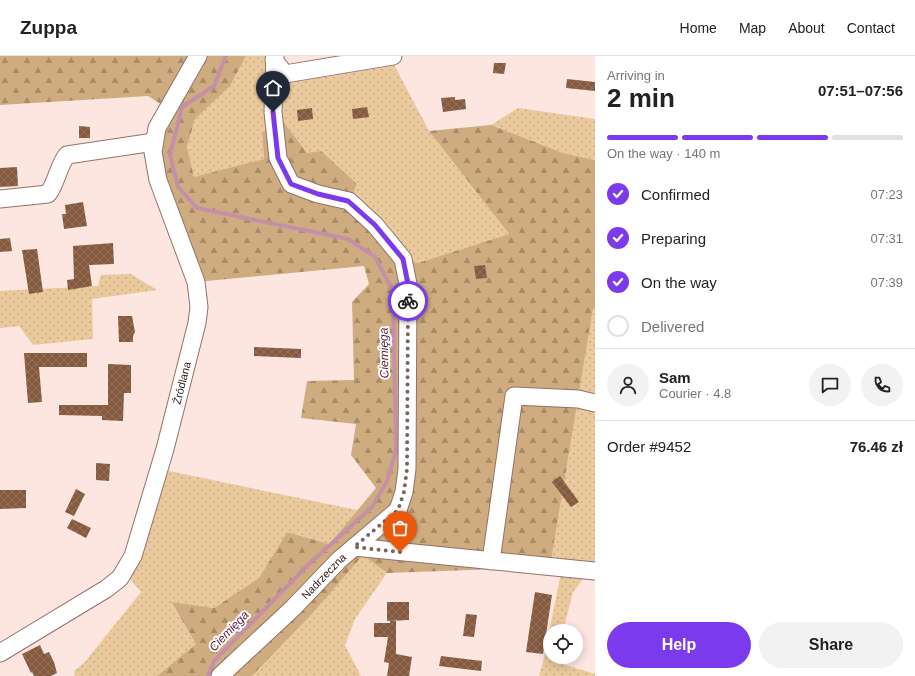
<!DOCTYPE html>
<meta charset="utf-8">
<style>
:root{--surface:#fff;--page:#f2f2f2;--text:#222;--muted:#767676;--line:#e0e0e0;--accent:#7c3aed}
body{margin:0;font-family:Arial,sans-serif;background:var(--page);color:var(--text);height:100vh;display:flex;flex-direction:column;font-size:15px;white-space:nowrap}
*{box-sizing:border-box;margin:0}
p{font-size:13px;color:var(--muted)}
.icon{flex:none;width:22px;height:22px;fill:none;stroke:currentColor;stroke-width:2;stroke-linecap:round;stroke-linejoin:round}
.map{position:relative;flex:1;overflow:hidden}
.details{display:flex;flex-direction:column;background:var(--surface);width:320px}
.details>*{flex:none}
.buttons{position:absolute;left:543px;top:568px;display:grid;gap:8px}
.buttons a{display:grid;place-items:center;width:40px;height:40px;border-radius:50%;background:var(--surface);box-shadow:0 2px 10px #0003;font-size:20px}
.pin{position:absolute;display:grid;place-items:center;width:34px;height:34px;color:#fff;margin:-41px -17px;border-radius:50% 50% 50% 0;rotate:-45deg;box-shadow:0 0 4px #0007}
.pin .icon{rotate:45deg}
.courier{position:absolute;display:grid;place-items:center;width:40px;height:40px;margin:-20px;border:3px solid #7c3aed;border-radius:50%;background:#fff;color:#222;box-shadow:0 1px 5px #0007}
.overview em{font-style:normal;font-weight:600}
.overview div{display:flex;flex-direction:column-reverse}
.overview{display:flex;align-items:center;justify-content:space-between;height:68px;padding:0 12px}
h1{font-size:26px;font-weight:600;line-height:30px}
.bar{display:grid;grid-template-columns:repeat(4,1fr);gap:6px 4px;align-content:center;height:48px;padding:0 12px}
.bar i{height:5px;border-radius:3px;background:var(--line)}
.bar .active{background:var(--accent)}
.bar p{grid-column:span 4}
.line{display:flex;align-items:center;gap:10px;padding:0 12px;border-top:1px solid var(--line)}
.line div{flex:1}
.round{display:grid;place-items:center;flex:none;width:42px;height:42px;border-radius:21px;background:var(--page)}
ol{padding:0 12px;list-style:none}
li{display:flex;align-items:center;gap:12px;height:44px}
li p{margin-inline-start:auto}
li .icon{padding:4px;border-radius:50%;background:var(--accent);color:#fff;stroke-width:4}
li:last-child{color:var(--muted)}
li i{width:22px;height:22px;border:2px solid var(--line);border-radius:50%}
.cta{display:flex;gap:8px;margin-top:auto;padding:8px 12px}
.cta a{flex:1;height:46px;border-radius:24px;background:var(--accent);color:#fff;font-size:16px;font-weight:600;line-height:46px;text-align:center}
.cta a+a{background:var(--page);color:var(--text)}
header{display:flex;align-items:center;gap:24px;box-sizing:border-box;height:56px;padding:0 20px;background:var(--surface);border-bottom:1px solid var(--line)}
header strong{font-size:19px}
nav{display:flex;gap:22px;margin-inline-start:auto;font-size:14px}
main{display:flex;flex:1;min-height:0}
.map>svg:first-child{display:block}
.grass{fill:url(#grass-dots)}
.forest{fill:url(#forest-firs)}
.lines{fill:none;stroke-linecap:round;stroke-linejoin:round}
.stream{stroke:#c590a7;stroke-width:4}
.building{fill:url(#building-cross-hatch)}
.minor-casing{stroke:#947169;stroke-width:19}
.minor{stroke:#fff;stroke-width:17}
.done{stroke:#766561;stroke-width:4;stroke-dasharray:0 7.2}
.route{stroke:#7c3aed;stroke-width:5}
.labels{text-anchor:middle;stroke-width:4;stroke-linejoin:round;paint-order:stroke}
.street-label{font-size:11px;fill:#2e201d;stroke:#fff}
.water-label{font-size:12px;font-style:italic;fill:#591a3b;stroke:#fff}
</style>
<header>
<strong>Zuppa</strong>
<nav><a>Home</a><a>Map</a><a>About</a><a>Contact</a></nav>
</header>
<main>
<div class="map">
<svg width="595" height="620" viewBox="0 0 595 620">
<defs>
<pattern id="grass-dots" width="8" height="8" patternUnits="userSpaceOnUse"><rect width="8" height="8" fill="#eac99d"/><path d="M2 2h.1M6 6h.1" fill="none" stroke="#c9ac87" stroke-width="1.8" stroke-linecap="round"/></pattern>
<pattern id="forest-firs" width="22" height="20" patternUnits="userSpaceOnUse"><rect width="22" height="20" fill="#ceac80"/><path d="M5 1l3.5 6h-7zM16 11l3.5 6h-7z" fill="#a88c68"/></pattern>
<pattern id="building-cross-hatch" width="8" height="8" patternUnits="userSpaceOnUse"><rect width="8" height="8" fill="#855a3e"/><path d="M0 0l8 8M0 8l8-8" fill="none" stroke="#94725d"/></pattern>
</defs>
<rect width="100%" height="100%" fill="#fde5e0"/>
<g class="grass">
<path d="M246 0H274L285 18 390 1 429 75 509 178 418 207 403 203 307 97 283 65 262 76 264 103 194 122 187 91 195 63 230 30Z"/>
<path d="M518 52 595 63V104L563 97 491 69Z"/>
<path d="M131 218 157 234 92 243 93 283 33 289 19 270 0 272V235L98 230 101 219Z"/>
<path d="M593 253 595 254V507L573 536 563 575H550V601H557L556 606 595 618V620H539L543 606 561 517 550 511Z"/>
<path d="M159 413 357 454 329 488 287 476 259 522 214 552 171 547 196 588 157 620H75L74 615 84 607 141 536 124 516Z"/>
<path d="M363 498 387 517 355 563 345 589 361 620H252L312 558Z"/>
</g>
<path class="forest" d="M0 0H246L230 30 195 63 187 91 194 121 264 103 262 76 283 65 307 97 321 95 357 128 349 145 403 203 418 207 509 178 429 75 491 69 563 97 595 104V254L593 253 550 511 387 517 363 499 312 558 252 620H157L196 588 171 546 214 552 259 522 287 476 329 488 376 432 351 399 356 368 301 362 307 325 354 324 352 246 369 228 364 210 196 226 158 124 167 52 148 40 0 49Z"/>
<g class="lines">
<path class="stream" d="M208 620 214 605 307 510 372 451 387 425 396 395 393 235 375 201 348 183 197 152 178 131 170 99 182 51 214 30 226 0"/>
</g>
<g class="building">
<path d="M494 7H506L504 18 493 17Z"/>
<path d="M567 23 595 26V35L566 32Z"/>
<path d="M455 41V44L465 43 466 53 443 56 441 42Z"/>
<path d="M367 51 369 61 353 63 352 53Z"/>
<path d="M312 52 313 63 298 65 297 54Z"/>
<path d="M79 70 90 71V82H79Z"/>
<path d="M17 111 18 130 0 131V112Z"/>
<path d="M83 146 87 170 64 173 62 158H66L65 149Z"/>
<path d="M10 182 12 195 0 196V183Z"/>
<path d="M113 187 114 208 89 209 92 230 68 234 67 224 74 223 73 190Z"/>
<path d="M37 193 43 236 29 238 22 194Z"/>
<path d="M485 209 487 222 476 223 474 210Z"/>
<path d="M118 260H132L135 276 133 280V286H119Z"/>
<path d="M254 291 301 293V302L254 300Z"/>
<path d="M24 297H87V311H39L42 346 28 347Z"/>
<path d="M108 308 131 309V337H124L123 365 102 364V360L59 359V349H108Z"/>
<path d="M96 407 110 408 109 425 96 424Z"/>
<path d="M560 420 579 446 571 451 552 426Z"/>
<path d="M76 433 85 438 74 460 65 456Z"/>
<path d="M0 434H26V452L0 453Z"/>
<path d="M72 463 91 472 86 482 67 472Z"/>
<path d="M535 536 552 539 543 598 526 596Z"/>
<path d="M387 546H409V564L387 565Z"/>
<path d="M466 558 477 559 474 581 463 580Z"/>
<path d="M390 565H396V598L412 601 409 620H387L389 607 384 606 388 581H374V567H390Z"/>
<path d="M40 589 44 598 49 596 54 606 57 617 51 620H34L32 616 31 617 22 598Z"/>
<path d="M441 600 482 605 481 615 439 610Z"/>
</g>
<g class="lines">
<g class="minor-casing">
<g id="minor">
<path d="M274 4 285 18 393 0"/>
<path d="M0 143 48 138C57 126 58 110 67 99L154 86"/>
<path d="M354 491 595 515"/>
<path d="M491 505 514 340 578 343 595 347"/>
<path id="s1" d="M0 597 106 533 120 522 133 500 165 393 197 267 199 251 196 226 158 124 153 96 157 72 198 0"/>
<path id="s2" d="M220 620 293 552 339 504 398 454 404 436 407 413 408 228 403 203 375 169 349 145 318 138 291 128 278 102 273 56 275 0"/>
</g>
</g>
<use href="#minor" class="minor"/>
</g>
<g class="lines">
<path class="done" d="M400 496 354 491 398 454 404 436 407 413 408 245"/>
<path class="route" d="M273 56 278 102 291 128 318 138 348 145 375 169 403 203 408 228V245"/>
</g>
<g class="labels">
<g class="street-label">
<text dy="4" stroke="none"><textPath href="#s1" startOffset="347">Źródlana</textPath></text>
<text dy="4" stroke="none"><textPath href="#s2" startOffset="144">Nadrzeczna</textPath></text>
</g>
<g class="water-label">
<text transform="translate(384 297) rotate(-91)" y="4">Ciemięga</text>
<text transform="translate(229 575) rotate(-46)" y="4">Ciemięga</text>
</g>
</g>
</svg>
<div class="buttons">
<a><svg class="icon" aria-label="locate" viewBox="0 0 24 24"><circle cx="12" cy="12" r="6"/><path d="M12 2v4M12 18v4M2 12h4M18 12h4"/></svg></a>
</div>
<div class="pin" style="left:400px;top:496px;background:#ea580c"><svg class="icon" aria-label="bag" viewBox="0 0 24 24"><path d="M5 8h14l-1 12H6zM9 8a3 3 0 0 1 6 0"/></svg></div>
<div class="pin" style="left:273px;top:56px;background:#1f2937"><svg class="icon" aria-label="home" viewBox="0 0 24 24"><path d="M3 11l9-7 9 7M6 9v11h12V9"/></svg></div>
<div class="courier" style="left:408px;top:245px"><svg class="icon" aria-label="bike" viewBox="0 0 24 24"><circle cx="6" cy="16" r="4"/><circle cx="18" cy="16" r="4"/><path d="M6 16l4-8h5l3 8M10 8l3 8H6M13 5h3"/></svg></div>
</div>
<section class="details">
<div class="overview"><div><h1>2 min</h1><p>Arriving in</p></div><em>07:51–07:56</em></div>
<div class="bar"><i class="active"></i><i class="active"></i><i class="active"></i><i></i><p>On the way · 140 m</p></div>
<ol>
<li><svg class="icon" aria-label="check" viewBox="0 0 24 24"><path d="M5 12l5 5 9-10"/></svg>Confirmed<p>07:23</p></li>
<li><svg class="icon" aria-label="check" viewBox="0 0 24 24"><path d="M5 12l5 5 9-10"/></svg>Preparing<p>07:31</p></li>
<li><svg class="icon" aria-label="check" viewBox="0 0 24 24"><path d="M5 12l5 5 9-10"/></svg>On the way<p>07:39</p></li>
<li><i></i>Delivered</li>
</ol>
<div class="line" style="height:72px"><a class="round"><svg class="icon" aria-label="person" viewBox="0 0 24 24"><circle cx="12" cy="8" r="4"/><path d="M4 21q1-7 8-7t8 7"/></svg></a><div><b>Sam</b><p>Courier · 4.8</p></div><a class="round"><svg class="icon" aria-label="chat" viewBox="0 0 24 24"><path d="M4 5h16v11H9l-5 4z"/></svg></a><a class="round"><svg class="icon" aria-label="phone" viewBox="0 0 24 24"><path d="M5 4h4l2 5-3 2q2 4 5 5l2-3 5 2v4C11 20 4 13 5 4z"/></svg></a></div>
<div class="line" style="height:52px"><div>Order #9452</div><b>76.46 zł</b></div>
<div class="cta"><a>Help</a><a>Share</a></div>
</section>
</main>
